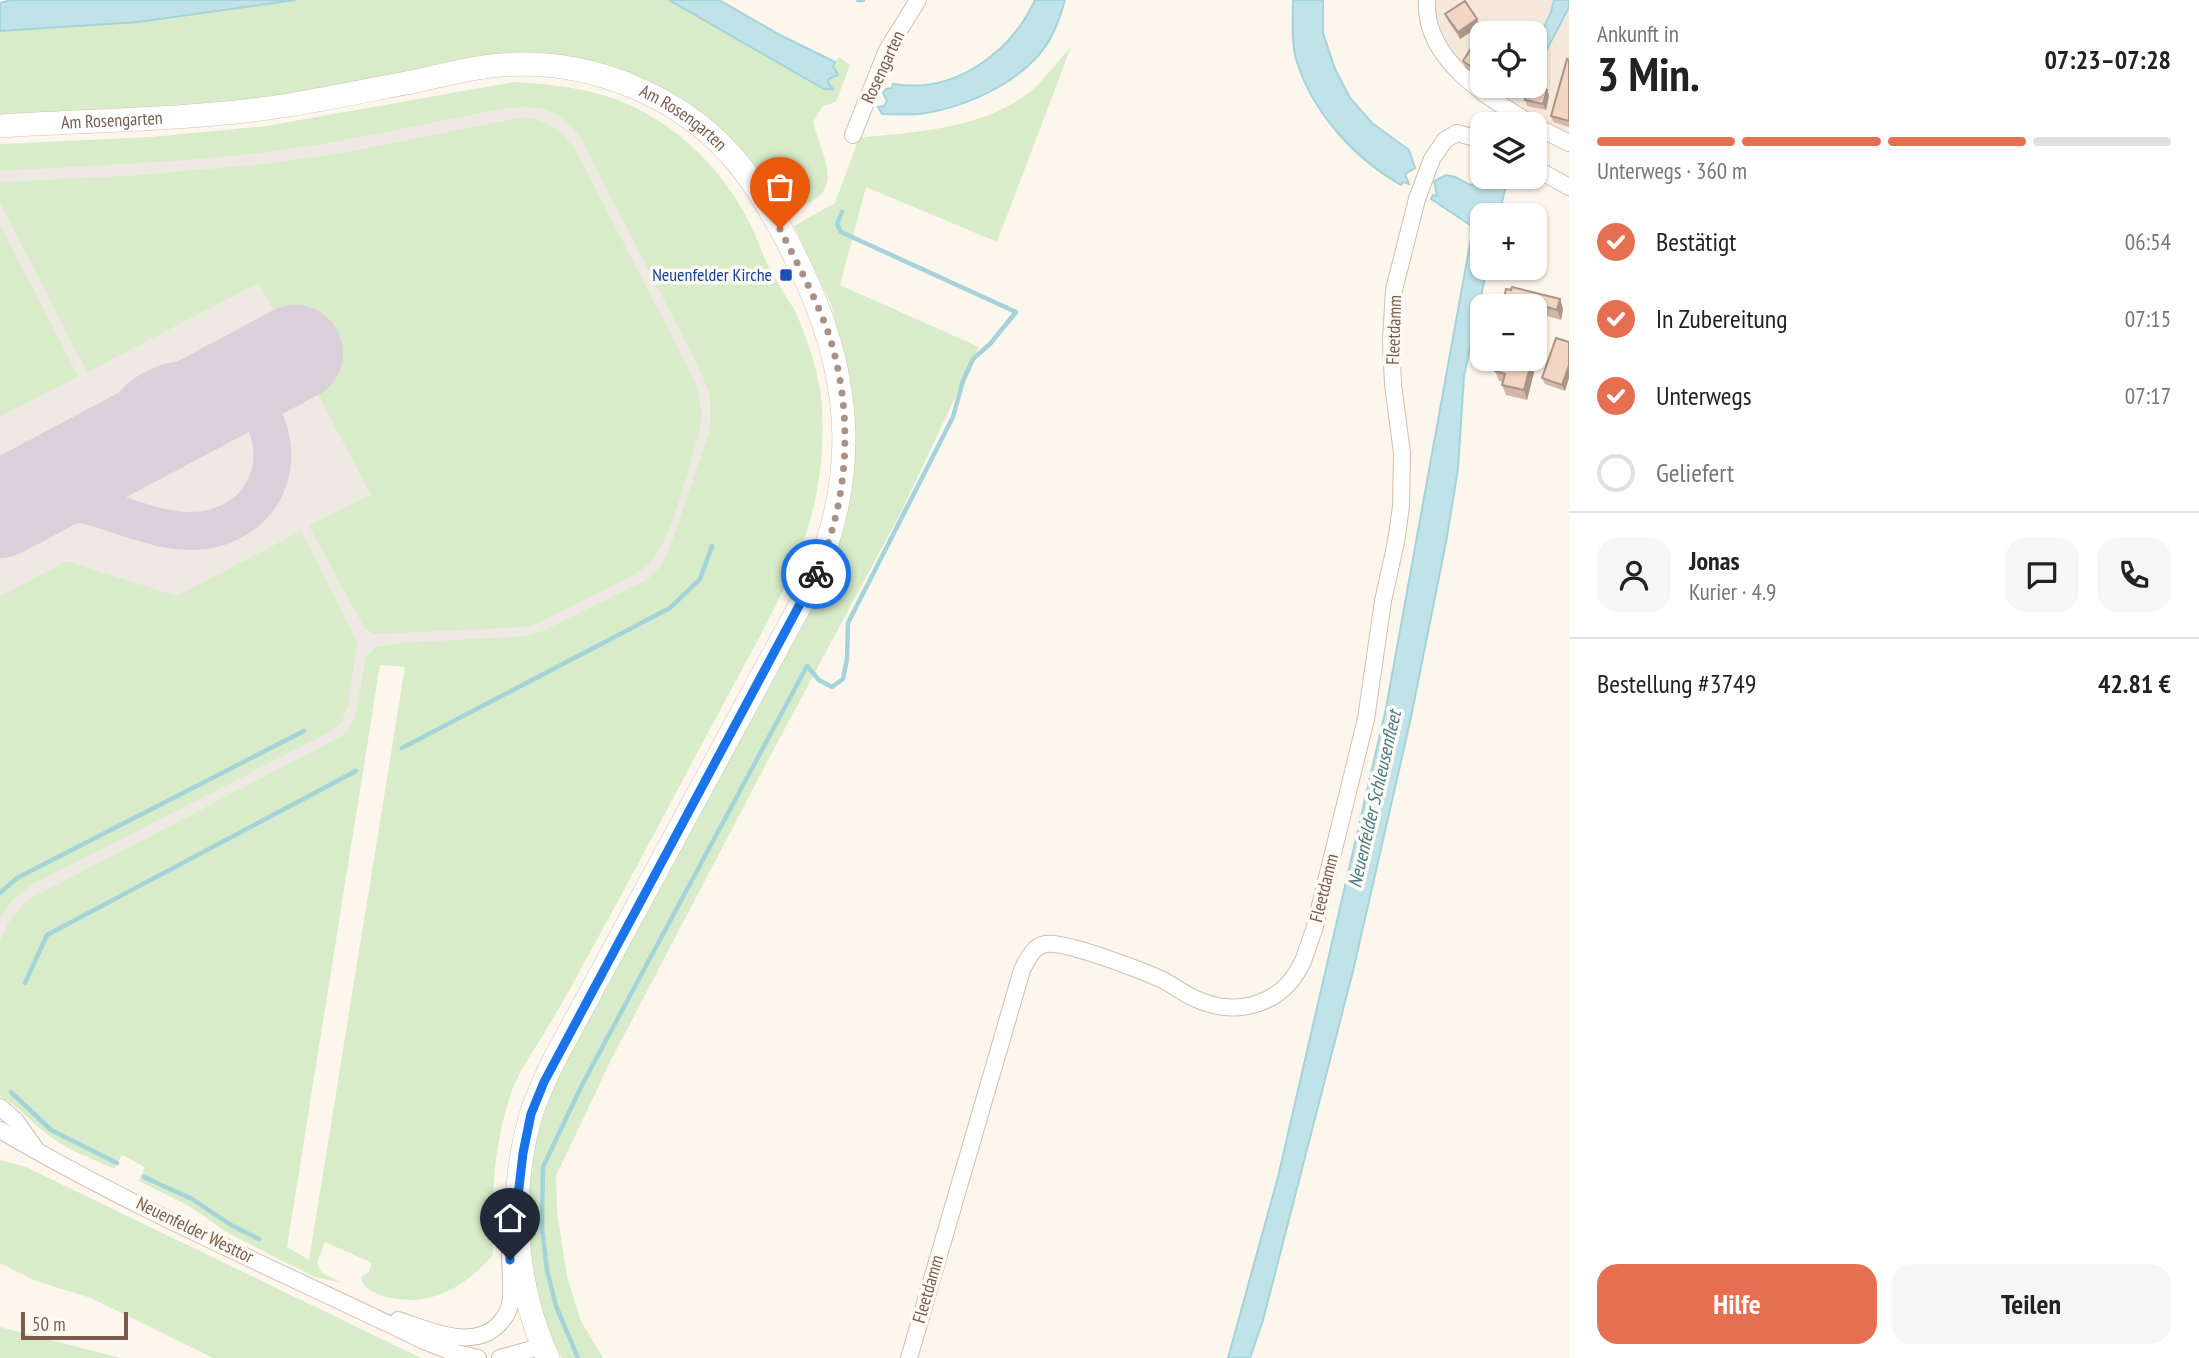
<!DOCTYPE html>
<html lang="de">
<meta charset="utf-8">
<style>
:root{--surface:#fff;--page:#f6f6f6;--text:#222;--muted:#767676;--line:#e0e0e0;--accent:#e76f51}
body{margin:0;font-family:"PT Sans Narrow",sans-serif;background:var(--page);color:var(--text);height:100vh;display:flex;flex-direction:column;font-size:26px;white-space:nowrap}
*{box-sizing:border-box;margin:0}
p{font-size:23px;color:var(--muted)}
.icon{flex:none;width:38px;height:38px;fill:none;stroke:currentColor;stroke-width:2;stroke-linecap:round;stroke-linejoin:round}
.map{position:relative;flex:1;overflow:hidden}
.details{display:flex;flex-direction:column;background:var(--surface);width:630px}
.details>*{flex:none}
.fabs{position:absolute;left:1470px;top:21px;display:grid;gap:14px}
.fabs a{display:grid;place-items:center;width:77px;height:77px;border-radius:14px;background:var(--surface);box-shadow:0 2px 5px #0004;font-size:35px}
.scale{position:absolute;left:21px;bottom:18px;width:107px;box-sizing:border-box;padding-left:7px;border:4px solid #7a5c4d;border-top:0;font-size:19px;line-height:24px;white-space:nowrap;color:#7a5c4d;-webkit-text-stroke:5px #fffaf3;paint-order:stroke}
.pin{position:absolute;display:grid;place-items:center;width:60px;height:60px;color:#fff;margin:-72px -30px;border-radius:50% 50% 50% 0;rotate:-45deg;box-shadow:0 0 7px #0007}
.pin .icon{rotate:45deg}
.courier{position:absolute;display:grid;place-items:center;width:70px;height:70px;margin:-35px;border:5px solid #1a73e8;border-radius:50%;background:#fff;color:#222;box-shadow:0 2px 9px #0007}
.overview em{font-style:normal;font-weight:600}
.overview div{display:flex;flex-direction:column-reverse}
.overview{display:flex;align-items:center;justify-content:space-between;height:119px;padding:0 28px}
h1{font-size:46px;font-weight:600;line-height:52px}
.bar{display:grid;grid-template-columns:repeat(4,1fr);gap:10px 7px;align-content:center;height:84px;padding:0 28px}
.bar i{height:9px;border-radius:5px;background:var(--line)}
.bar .active{background:var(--accent)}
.bar p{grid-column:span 4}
.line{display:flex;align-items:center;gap:18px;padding:0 28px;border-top:2px solid var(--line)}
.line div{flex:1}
.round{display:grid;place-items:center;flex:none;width:74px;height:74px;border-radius:21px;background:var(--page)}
ol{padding:0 28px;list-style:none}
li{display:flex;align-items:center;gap:21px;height:77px}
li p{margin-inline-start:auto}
li .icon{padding:7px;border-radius:50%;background:var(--accent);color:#fff;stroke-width:4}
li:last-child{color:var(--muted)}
li i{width:38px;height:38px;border:4px solid var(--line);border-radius:50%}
.action{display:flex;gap:14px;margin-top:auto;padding:14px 28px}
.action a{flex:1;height:80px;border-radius:21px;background:var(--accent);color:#fff;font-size:28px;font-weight:600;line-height:80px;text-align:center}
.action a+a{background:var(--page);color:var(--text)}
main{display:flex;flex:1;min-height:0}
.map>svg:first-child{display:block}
.residential{fill:#f5e8da;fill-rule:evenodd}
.industrial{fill:#efe9e4}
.green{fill:#d8ecc9;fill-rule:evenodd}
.water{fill:#bfe3e8;stroke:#a5d3da;stroke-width:2}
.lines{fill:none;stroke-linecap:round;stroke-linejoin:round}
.stream{stroke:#a5d3da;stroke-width:4.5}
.taxiway{stroke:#dbcfda;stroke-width:38}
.runway{stroke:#dbcfda;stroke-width:96}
.minor-casing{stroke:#d1beb0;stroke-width:18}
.secondary-casing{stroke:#d6c0b0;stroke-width:24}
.minor{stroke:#fff;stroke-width:16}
.secondary{stroke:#fff;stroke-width:23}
.wall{fill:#d1b7a8}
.shaded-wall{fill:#aa9588}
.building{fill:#f3d5c3;stroke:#aa9588;stroke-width:2}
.done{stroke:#a89285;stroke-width:7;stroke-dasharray:0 12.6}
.route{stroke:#1a73e8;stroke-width:9}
.transit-dot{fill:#1a4fb4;stroke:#fffaf3;stroke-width:2.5}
.labels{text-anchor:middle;stroke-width:7;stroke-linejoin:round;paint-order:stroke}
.street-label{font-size:18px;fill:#7a5c4d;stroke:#fffaf3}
.transit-label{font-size:18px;fill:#164399;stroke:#fffaf3;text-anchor:end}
.water-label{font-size:19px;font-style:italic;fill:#437c86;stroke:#fffaf3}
</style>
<main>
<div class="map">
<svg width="1569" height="1358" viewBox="0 0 1569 1358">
<rect width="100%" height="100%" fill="#fdf6ec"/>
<path class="residential" d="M1419 0H1569V150L1506 119 1476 98 1457 81 1434 53 1422 27ZM1482 33H1535V86H1482Z"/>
<path class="industrial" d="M493 98 576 112 721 396 671 569 535 647 377 654 361 738 0 961V162Z"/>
<g class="green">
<path d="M295 0H669L824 89 833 90 828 83 829 79 836 78 833 66 839 57 850 65 836 102 823 106 813 122C823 160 849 194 792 209L773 177 766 182C759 172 752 161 744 152 687 88 589 44 503 55 438 63 375 83 311 92 208 108 104 110 0 115V31L138 21Z"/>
<path d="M1071 47 997 242 866 187 840 285 979 347 901 512 775 747 611 1060 556 1176 557 1211 567 1277 581 1321 603 1358H562C534 1309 521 1226 529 1170 534 1138 544 1108 555 1078L818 591 853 414 850 378 831 304 794 226 835 203 859 138C914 132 974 130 1022 98 1039 87 1057 62 1071 47Z"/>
<path d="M514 82C547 84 581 87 612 98 679 121 734 179 759 244 765 261 775 279 785 295 788 301 793 306 796 313 808 341 821 377 822 408 828 516 788 584 739 675 687 771 637 868 584 963 573 984 561 1005 549 1025 536 1048 520 1068 511 1093 493 1146 491 1200 493 1255 464 1289 425 1310 380 1295 370 1291 363 1288 361 1277L368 1273 372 1263 325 1242 317 1263 322 1273 342 1283 315 1277 255 1247 225 1231 189 1206 139 1181 145 1167 122 1155 114 1169C94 1159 69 1151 51 1137 32 1124 20 1107 0 1096V941L8 923 26 901 342 736 348 730 355 717 366 657 376 647 400 643 527 636 542 631 648 579 659 568 668 553 710 430 711 405 708 389 695 360 579 135C555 106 537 105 502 109 421 124 342 143 260 153 174 163 87 165 0 171V144L152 137 266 126ZM380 665 405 667 309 1260 287 1247Z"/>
<path d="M524 117C548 120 560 130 575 149L692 375C700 395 704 412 699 433 689 465 671 545 647 566 643 569 638 572 633 575L538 623 526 627 374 634 365 629 309 526 371 495 259 283 87 372 0 203V182L127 176 264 164 342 153Z"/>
<path d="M0 224 78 376 0 417Z"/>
<path d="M301 531 357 642 348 706 341 723 332 731 35 883 12 900 0 920V596L67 561 176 596Z"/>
<path d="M0 1160 26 1167 421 1358H213L91 1298 36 1281 0 1263Z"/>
<path d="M0 1327 121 1358H0Z"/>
</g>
<g class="water">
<path d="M11 0H295L138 22 0 31V3Z"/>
<path d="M669 0H719L780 35 835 62 833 66 838 75 829 79 828 83 833 89H824Z"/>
<path d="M1035 0H1065C1062 10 1059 21 1054 31 1033 78 969 107 920 114 908 115 895 114 882 114L878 107 884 106 887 101 883 93 886 89 892 88 893 84C954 94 1010 54 1035 0Z"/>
<path d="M1293 0H1323V33L1335 69 1350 98 1372 123 1409 150 1415 168 1405 174 1409 184 1403 182 1401 185C1354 158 1312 112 1296 59 1291 40 1293 19 1293 0Z"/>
<path d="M1554 0H1569V7L1535 72V48L1551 12Z"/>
<path d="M1446 175 1455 177 1470 185 1480 183 1483 177H1508L1499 215H1482V268H1487L1464 376 1458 469 1446 542 1410 722 1353 971 1263 1320 1250 1358H1228L1278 1177 1386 708 1473 227 1431 199 1433 195 1437 196 1434 181Z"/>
</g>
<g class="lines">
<g class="stream">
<path d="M858 0H863"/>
<path d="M402 748 670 608 700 579 712 546"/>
<path d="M0 893 17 878 304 731"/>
<path d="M25 983 47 935 356 771"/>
<path d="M11 1092 51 1130 117 1163"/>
<path d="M144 1177 192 1199 231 1225 259 1239"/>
<path d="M578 1358 556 1306 547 1270 542 1228 543 1167 582 1085 807 666 819 680 832 687 843 679 847 659 848 623 953 417 963 381 973 359 990 344 1016 312 841 232 837 224 842 212"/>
</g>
<path class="taxiway" d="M11 504C86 480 151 548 218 527 267 511 286 461 262 415 246 385 198 374 167 383 125 397 128 424 101 449 77 469 46 484 20 500"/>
<path class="runway" d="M0 510 295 353"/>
<g class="minor-casing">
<g id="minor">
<path d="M1427 0C1423 59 1488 98 1532 124"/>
<path d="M1535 126 1569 143"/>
<path d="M853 135 887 50 918 0"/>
<path d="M1535 168 1569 187"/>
<path d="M0 1107 16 1121 35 1148"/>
<path d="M0 1130C134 1209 284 1273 424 1341L452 1352 478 1358"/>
<path d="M398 1320C429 1330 474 1352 500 1323 505 1317 509 1312 510 1304 513 1287 510 1268 510 1250"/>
<path d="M500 1358 543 1346"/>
<path d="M909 1358 1022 970C1028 959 1033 946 1046 944 1066 941 1143 971 1163 980 1174 986 1184 994 1196 999 1238 1018 1284 1004 1303 961 1307 951 1310 940 1314 930L1366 719 1383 601 1396 542 1401 506 1402 453 1393 384 1391 340 1394 290 1417 199 1432 159 1445 140 1457 133 1482 140"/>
</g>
</g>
<g class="secondary-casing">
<g id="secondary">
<path id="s1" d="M0 126C96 120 193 120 289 105 331 98 374 89 416 81 444 75 472 67 501 65 590 58 685 96 741 167 768 202 790 244 808 284 854 388 857 484 810 587L559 1051C548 1072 538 1093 531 1115 508 1193 514 1284 548 1358"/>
</g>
</g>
<use href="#minor" class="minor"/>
<use href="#secondary" class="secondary"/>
</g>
<g class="wall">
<path d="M1445 14 1480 26 1460 39 1448 21Z"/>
<path d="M1482 33V79L1465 68 1463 61Z"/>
<path d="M1569 60V127L1553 122 1551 116Z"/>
<path d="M1539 88 1547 90 1549 96 1546 110 1527 106 1525 100Z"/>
<path d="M1511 290 1560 299 1563 309 1561 320 1547 316 1543 331 1535 329V306Z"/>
<path d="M1556 338 1565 391 1545 384 1542 378Z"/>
<path d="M1540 349 1527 400 1506 395 1502 385 1503 382 1499 381 1495 371Z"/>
</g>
<g class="shaded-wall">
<path d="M1477 19 1480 26 1460 39 1458 32Z"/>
<path d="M1547 90 1549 96 1546 110 1543 104Z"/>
<path d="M1560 299 1563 309 1561 320 1557 310Z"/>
<path d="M1544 306 1547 316 1543 331 1540 321Z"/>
<path d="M1537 339 1540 349 1527 400 1524 390 1532 359H1535V346Z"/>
<path d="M1569 365V378L1565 391 1562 385Z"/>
</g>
<g class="building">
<path d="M1465 1 1477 19 1458 32 1445 14Z"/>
<path d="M1488 22 1506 33H1482V74L1463 61Z"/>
<path d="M1567 59 1569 60V121L1551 116Z"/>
<path d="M1535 82H1537L1536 87 1547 90 1543 104 1525 100 1528 86H1535Z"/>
<path d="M1512 287 1560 299 1557 310 1544 306 1540 321 1535 320V306H1502L1506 289 1511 290Z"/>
<path d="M1556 338 1569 342V365L1562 385 1542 378Z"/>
<path d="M1498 359H1532L1524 390 1502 385 1505 374 1495 371Z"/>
</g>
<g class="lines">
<path class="done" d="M780 229C797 263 815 296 828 332 854 410 850 499 816 574"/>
<path class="route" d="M510 1260 509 1230 517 1205 523 1153 531 1114 544 1082 816 574"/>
</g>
<rect class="transit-dot" x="779" y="268" width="14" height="14" rx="3.5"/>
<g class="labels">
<g class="street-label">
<text transform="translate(883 67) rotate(-65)" y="6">Rosengarten</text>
<text dy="6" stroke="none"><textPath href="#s1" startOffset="112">Am Rosengarten</textPath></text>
<text dy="6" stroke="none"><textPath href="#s1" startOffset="700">Am Rosengarten</textPath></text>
<text transform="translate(1394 330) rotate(-88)" y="6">Fleetdamm</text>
<text transform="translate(1324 888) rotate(-76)" y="6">Fleetdamm</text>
<text transform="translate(195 1230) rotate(26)" y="6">Neuenfelder Westtor</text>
<text transform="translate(928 1289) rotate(-74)" y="6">Fleetdamm</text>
</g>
<g class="transit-label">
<text x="772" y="281">Neuenfelder Kirche</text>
</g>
<g class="water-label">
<text transform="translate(1374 799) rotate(-77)" y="7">Neuenfelder Schleusenfleet</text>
</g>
</g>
</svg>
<div class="fabs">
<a><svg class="icon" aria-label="locate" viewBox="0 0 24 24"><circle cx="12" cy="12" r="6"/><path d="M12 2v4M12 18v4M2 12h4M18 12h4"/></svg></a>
<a><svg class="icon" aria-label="layers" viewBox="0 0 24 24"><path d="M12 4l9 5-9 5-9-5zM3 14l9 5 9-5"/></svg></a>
<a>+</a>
<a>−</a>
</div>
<div class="scale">50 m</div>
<div class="pin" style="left:780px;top:229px;background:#ea580c"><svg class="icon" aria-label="bag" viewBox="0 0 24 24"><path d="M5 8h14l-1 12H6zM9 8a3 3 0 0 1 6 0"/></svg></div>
<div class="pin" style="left:510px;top:1260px;background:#1f2937"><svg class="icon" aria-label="home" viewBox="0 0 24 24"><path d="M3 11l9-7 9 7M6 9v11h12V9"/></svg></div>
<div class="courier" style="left:816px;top:574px"><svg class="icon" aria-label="bike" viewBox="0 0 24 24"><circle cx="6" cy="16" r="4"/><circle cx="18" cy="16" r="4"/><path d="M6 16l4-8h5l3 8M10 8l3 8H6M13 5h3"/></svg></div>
</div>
<section class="details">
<div class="overview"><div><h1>3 Min.</h1><p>Ankunft in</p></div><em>07:23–07:28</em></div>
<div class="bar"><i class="active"></i><i class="active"></i><i class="active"></i><i></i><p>Unterwegs · 360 m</p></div>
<ol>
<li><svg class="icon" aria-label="check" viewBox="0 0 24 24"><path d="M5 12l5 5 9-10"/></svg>Bestätigt<p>06:54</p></li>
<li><svg class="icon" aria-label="check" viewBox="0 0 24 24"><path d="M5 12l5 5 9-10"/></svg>In Zubereitung<p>07:15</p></li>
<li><svg class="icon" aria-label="check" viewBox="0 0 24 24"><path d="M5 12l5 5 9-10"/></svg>Unterwegs<p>07:17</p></li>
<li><i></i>Geliefert</li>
</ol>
<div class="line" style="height:126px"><a class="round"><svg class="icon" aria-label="person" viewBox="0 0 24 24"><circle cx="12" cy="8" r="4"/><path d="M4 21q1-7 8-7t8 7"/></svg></a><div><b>Jonas</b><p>Kurier · 4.9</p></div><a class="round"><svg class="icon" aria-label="chat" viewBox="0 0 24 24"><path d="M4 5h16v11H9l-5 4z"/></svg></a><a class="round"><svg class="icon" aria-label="phone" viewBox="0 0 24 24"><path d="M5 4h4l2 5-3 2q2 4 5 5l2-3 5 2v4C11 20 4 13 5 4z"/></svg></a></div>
<div class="line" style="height:91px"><div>Bestellung #3749</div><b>42.81 €</b></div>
<div class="action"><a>Hilfe</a><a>Teilen</a></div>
</section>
</main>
